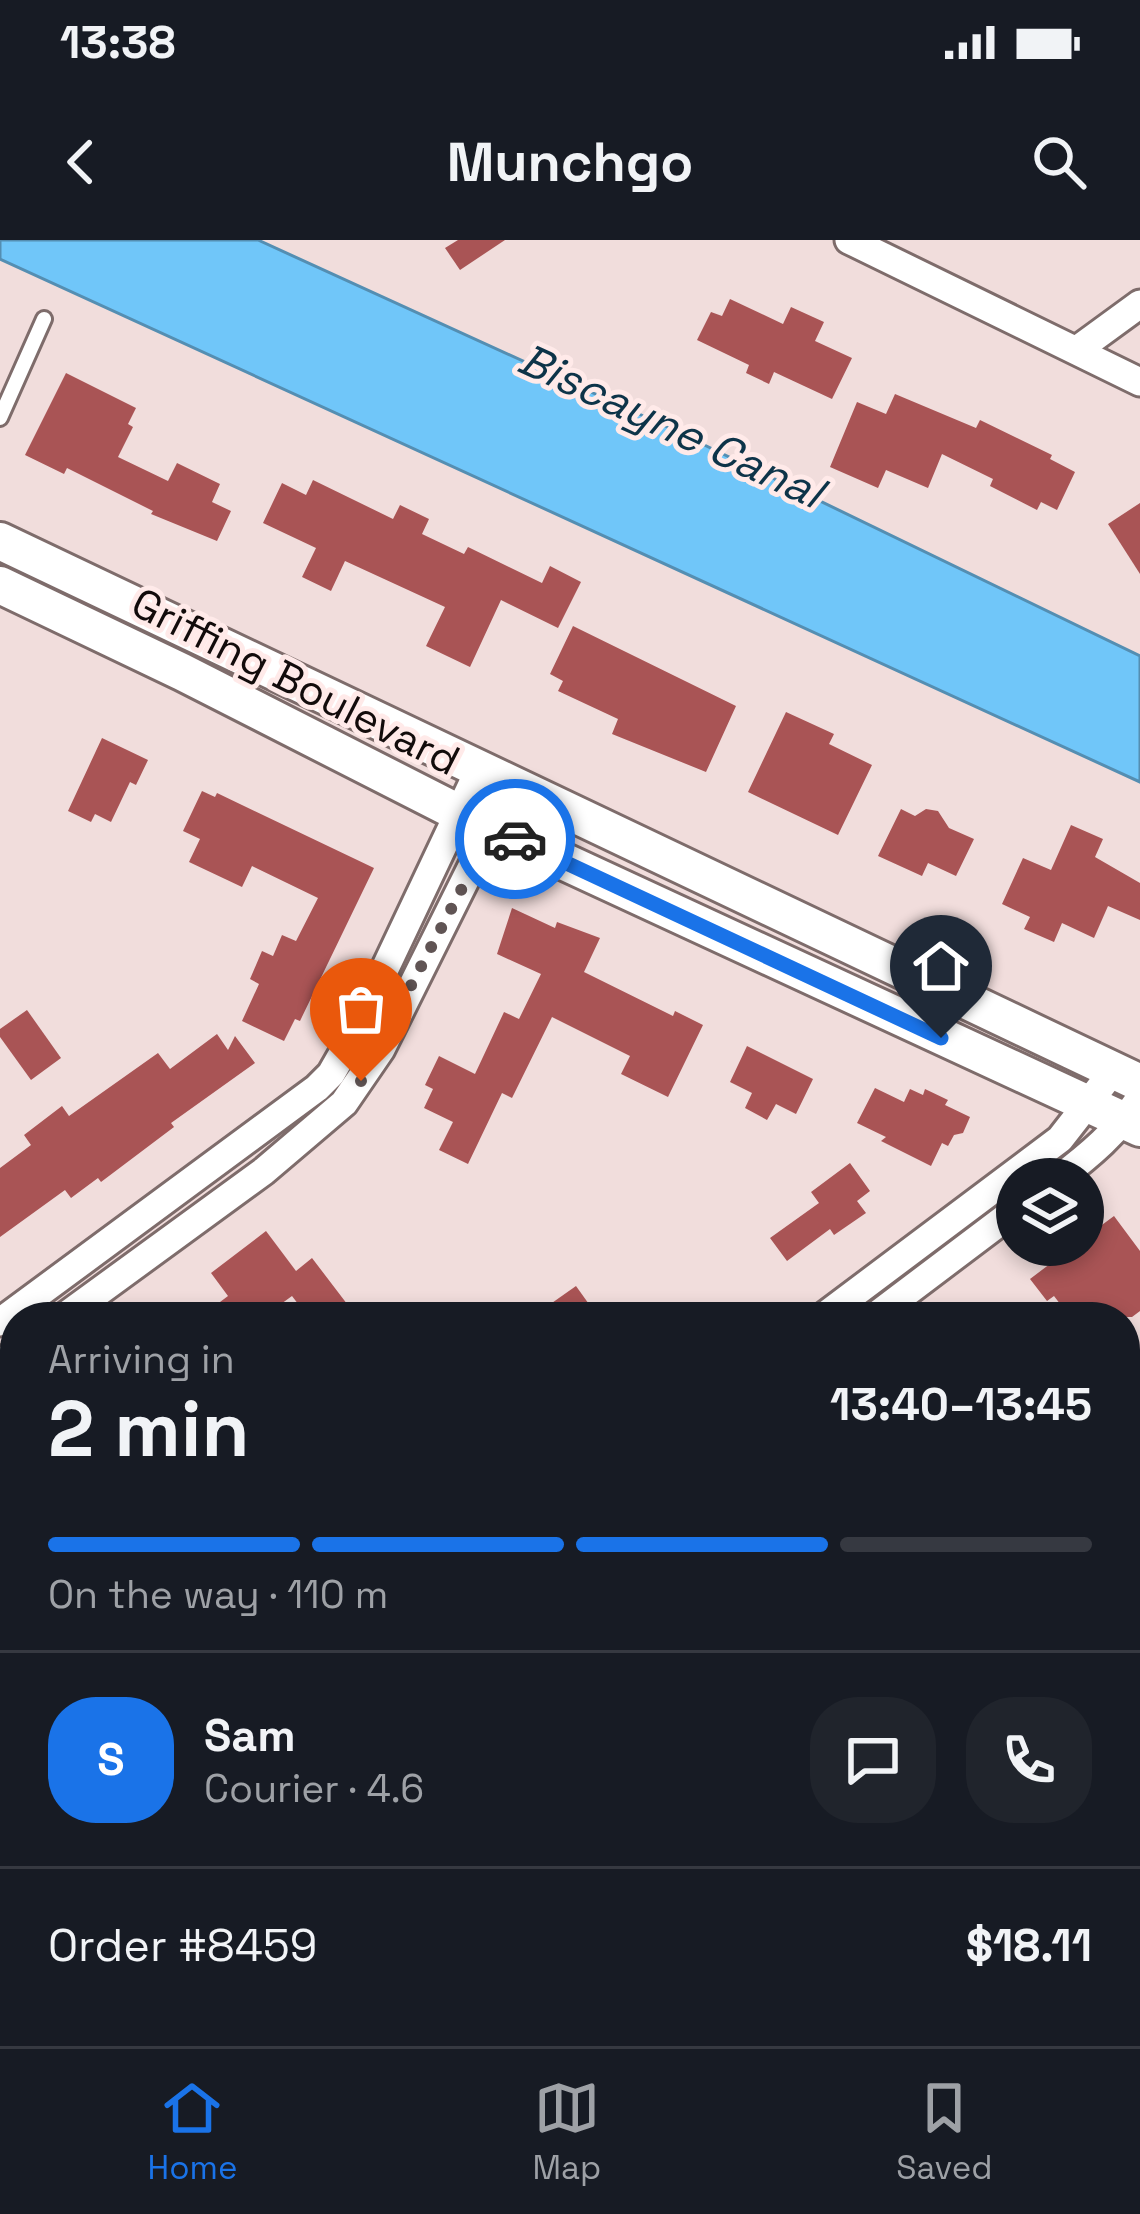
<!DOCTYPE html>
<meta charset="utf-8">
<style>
:root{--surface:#171b24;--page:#20242c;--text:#f1f3f6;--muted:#9ea1a6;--line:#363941;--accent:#1a73e8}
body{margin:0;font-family:"Space Grotesk",sans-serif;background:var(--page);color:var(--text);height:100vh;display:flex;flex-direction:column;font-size:45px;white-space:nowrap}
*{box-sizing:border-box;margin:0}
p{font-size:39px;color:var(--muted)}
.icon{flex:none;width:66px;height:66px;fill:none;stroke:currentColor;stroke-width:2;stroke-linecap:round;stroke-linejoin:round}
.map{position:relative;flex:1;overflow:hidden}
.details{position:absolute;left:0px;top:1062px;width:1140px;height:744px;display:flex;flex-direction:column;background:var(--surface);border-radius:48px 48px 0 0;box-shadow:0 6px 18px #0003}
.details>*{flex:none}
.buttons{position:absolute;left:996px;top:918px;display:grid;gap:24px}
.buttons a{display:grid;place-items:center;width:108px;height:108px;border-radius:50%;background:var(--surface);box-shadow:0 6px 18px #0003;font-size:60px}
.pin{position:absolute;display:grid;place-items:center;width:102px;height:102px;color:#fff;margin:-123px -51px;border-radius:50% 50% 50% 0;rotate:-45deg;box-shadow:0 0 12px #0007}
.pin .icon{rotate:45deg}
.courier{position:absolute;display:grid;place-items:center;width:120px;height:120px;margin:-60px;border:9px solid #1a73e8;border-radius:50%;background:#fff;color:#222;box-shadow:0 3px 15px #0007}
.headline em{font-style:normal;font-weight:800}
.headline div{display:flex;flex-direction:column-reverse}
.headline{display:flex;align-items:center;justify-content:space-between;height:204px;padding:0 48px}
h1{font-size:78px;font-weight:800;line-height:90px}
.bar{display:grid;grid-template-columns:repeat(4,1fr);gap:18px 12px;align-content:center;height:144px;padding:0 48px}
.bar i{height:15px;border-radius:9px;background:var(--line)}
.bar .on{background:var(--accent)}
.bar p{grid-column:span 4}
.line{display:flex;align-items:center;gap:30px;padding:0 48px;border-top:3px solid var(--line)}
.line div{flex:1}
.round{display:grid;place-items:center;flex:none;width:126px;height:126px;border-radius:48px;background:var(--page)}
.status{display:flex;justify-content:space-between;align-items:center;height:84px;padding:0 60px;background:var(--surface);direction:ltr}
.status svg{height:33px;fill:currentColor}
header{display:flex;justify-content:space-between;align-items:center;height:156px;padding:0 48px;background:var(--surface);font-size:54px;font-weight:800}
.menu{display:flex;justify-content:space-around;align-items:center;height:168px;border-top:3px solid var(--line);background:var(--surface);font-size:33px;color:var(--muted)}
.menu a{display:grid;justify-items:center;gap:6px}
.menu .on{color:var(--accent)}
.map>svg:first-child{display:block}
.water{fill:#70c6f9;stroke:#548eb2;stroke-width:3}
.building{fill:#a95455}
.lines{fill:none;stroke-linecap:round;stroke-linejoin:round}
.service-casing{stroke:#7e6c6b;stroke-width:20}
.minor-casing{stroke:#7e6c6b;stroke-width:33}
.tertiary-casing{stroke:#7e6c6b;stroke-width:42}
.secondary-casing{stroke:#7e6c6b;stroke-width:45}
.service{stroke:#fff;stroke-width:14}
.minor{stroke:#fff;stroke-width:27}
.tertiary{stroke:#fff;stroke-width:36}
.secondary{stroke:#fff;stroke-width:39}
.done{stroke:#605454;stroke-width:12;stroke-dasharray:0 21.6}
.route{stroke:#1a73e8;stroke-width:15}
.labels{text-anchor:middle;stroke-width:10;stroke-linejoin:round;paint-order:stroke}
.street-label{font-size:42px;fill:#120b0b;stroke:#ffeae9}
.water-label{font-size:45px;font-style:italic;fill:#0d3449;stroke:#ffeae9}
</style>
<div class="status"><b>13:38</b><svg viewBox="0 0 49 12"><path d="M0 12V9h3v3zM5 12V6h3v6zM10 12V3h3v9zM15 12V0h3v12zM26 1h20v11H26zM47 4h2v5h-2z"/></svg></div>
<header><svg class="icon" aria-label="back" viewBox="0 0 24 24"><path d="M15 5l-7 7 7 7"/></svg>Munchgo<svg class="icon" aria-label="search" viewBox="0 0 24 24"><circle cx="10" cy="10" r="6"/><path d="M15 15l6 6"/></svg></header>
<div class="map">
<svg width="1140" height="1806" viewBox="0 0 1140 1806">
<rect width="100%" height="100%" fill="#f1dddc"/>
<path class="water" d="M0 0H258L661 184 1140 416V542L0 19Z"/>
<g class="building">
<path d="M458 0H505L460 30 445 8Z"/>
<path d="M730 59 783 84 791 67 824 82 815 101 852 118 832 159 774 132 769 144 746 133 749 125 697 100 711 72 722 76Z"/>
<path d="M66 133 136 168 128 184 133 187 118 217 168 241 177 223 220 244 212 262 231 271 217 301 151 274 153 271 67 228 64 234 25 215Z"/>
<path d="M895 154 976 188 980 180 1052 215 1050 219 1075 232 1057 270 1041 262 1037 270 990 246 993 239 942 214 928 248 886 230 878 248 830 227 857 162 886 174Z"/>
<path d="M313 240 393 279 400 265 429 279 422 294 464 314 468 307 542 343 550 326 581 342 558 388 501 360 470 427 426 406 445 367 345 321 331 351 302 337 316 308 263 283 282 243 306 255Z"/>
<path d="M1140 263V334L1108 284Z"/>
<path d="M573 386 736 466 706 532 612 494 618 479 558 451 563 441 550 434Z"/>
<path d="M786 472 834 494 829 504 872 525 838 595 748 552Z"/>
<path d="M102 498 148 520 136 545 130 542 111 582 95 574 91 582 68 571Z"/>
<path d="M202 551 215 557 217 553 374 628 300 781 295 779 284 801 242 781 259 744 250 739 262 711 273 716 282 695 296 701 318 658 252 626 242 647 189 622 200 599 183 591Z"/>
<path d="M901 569 915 576 926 569 938 571 949 588 974 599 956 636 928 623 922 636 878 616Z"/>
<path d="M1071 585 1103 599 1095 617 1140 643V680L1108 666 1094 698 1062 683 1054 702 1024 689 1030 677 1002 664 1023 618 1051 630Z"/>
<path d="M512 668 555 688 557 682 600 698 584 732 673 776 675 771 703 785 668 857 621 834 630 816 552 777 512 858 502 853 468 924 439 910 453 882 424 868 433 849 425 845 439 816 475 834 504 772 519 779 541 734 497 714Z"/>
<path d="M27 770 61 818 31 840 0 797V789Z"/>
<path d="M217 794 228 810 235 796 255 823 171 883 174 887 101 942 98 938 71 958 65 950 0 997V928L31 905 24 895 62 866 69 876 158 813 170 829Z"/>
<path d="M747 806 813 839 796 874 776 864 767 880 745 868 752 853 730 842Z"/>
<path d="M875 848 904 862 910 849 923 855 925 849 948 860 945 865 970 877 963 893 954 895 948 906 942 903 931 926 881 901 886 897 857 883Z"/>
<path d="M850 923 870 951 857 961 866 973 834 995 830 989 787 1021 770 998 819 963 811 952Z"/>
<path d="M1114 976 1140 1011V1071L1132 1077H1070L1054 1056 1047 1061 1030 1039 1075 1005H1083V999Z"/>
<path d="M266 991 296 1031 312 1018 357 1077H308L292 1056 263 1077H200L228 1056 211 1033Z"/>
<path d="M576 1046 591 1067 576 1077H532Z"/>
</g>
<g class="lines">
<g class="service-casing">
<path id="service" d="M0 178 44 79"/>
</g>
<g class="minor-casing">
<g id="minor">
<path d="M849 0 1140 142"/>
<path d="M1077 110 1140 64"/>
<path d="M1058 939C1090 915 1117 892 1140 858"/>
<path d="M64 1077 264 931 344 863 381 809 512 546"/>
<path d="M823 1077 1060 899 1113 831"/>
<path d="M874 1077 1017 969"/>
<path d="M0 1082 317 848 331 834 355 792 479 530"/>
<path d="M0 1124 15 1113"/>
<path d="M0 1679 15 1668"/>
<path d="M0 1725 15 1714"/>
<path d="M996 1791 1007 1806"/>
</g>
</g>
<g class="tertiary-casing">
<g id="tertiary">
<path d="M0 301 1140 843"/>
<path d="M0 345 182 432 459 573 1140 888"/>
</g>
</g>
<g class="secondary-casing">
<g id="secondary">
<path d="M0 1445 15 1466"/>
<path d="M0 1517 15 1538"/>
<path d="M201 1791 212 1806"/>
<path d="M252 1791 263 1806"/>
</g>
</g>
<use href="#service" class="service"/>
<use href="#minor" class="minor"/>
<use href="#tertiary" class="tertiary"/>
<use href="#secondary" class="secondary"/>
</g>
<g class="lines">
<path class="done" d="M361 841 493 589 515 599"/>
<path class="route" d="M515 599 941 798"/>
</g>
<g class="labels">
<g class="street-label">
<text transform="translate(296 441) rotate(27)" y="15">Griffing Boulevard</text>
</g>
<g class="water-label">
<text transform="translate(671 185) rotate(25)" y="16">Biscayne Canal</text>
</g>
</g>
</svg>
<div class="buttons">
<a><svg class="icon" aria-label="layers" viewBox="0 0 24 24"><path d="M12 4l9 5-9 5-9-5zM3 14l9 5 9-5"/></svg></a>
</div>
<div class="pin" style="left:361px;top:841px;background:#ea580c"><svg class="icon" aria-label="bag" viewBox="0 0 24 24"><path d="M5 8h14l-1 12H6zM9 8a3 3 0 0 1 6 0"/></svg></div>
<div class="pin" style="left:941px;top:798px;background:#1f2937"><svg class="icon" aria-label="home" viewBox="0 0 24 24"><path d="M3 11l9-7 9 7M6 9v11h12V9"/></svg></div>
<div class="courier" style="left:515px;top:599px"><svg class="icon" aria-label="car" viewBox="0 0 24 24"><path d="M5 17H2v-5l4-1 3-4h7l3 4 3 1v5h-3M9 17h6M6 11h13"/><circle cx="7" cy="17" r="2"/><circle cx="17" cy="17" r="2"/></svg></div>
<section class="details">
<div class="headline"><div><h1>2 min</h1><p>Arriving in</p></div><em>13:40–13:45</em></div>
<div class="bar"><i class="on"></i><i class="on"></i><i class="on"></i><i></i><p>On the way · 110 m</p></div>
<div class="line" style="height:216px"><b class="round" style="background:var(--accent);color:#fff">S</b><div><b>Sam</b><p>Courier · 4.6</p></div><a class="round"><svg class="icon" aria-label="chat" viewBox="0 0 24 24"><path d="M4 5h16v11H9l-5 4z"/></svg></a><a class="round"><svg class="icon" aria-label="phone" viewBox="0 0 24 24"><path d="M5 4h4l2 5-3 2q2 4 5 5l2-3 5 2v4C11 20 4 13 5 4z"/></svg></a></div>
<div class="line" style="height:156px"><div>Order #8459</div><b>$18.11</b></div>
</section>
</div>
<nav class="menu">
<a class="on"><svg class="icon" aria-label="home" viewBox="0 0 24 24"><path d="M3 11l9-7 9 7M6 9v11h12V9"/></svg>Home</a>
<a><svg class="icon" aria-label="map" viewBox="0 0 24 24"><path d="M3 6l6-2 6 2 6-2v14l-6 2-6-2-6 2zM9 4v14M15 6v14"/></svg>Map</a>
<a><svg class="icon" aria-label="saved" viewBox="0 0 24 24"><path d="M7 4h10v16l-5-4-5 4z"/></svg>Saved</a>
</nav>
